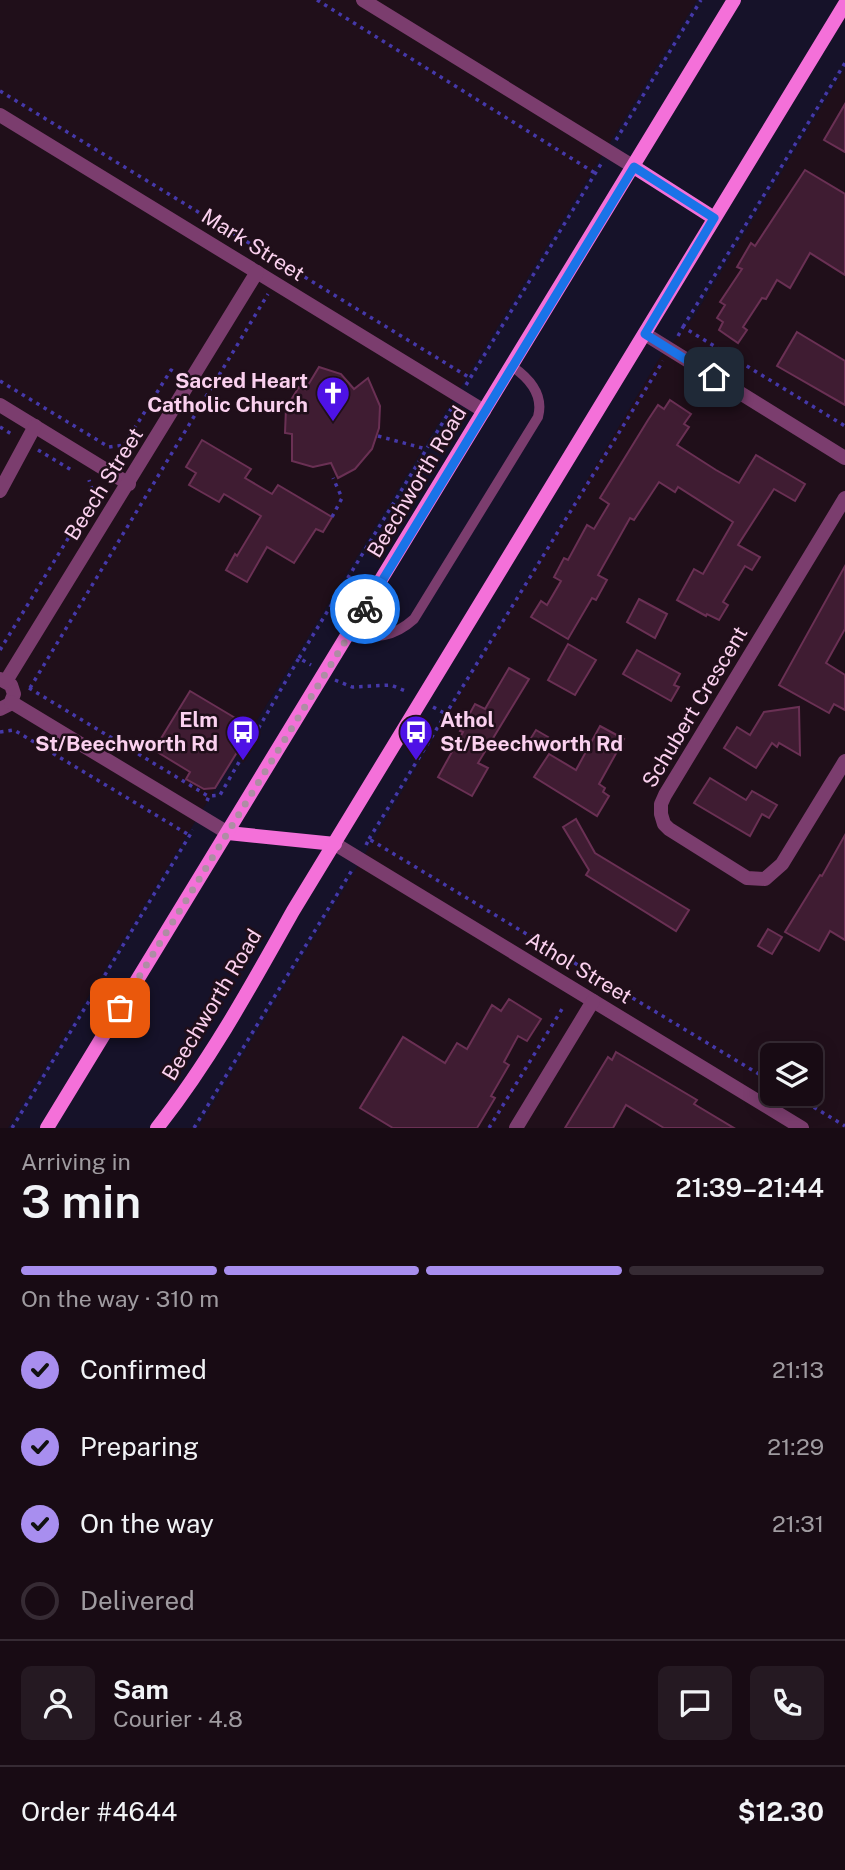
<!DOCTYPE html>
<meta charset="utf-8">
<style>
:root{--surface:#180b14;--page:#251922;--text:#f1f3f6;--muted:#9f9ba0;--line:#362b34;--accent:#a88eef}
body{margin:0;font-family:"Public Sans",sans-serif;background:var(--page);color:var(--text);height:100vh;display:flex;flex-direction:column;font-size:26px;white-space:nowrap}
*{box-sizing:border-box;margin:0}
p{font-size:23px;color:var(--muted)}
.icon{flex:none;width:38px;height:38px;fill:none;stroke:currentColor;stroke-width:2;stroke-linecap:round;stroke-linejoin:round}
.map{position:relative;height:1128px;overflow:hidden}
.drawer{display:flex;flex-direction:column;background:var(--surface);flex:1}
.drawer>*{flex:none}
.controls{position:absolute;left:760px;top:1043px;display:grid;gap:14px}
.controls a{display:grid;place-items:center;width:63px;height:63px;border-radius:10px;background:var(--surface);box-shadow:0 4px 18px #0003,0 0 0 2px var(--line);font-size:35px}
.pin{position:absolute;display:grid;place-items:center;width:60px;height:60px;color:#fff;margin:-30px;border-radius:14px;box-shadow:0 4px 10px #0006}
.courier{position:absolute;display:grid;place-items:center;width:70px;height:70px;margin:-35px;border:5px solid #1a73e8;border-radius:50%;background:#fff;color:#222;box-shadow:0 2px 9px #0007}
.head em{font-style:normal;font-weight:600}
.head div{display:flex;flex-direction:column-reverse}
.head{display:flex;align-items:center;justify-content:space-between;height:119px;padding:0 21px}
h1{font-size:46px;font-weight:600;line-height:52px}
.bar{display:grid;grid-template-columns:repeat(4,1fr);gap:10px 7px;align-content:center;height:84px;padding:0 21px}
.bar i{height:9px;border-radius:5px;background:var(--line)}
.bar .active{background:var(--accent)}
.bar p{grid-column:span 4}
.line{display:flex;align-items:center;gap:18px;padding:0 21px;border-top:2px solid var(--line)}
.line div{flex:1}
.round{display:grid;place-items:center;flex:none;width:74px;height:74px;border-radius:10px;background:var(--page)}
ol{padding:0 21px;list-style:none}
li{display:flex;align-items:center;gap:21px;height:77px}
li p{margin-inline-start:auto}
li .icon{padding:7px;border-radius:50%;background:var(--accent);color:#111;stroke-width:4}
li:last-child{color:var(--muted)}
li i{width:38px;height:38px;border:4px solid var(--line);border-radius:50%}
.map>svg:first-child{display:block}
.green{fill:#161229}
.building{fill:#3f1c32;stroke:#6a3054;stroke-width:2}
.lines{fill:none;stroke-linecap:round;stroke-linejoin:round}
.path{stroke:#4538a9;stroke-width:3.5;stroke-dasharray:3.5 5;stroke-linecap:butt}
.service{stroke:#7b3d6e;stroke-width:10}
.minor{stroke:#7b3d6e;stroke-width:14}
.secondary{stroke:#f470d9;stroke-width:14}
.done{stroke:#ae8da4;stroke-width:7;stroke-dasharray:0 12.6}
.route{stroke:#1a73e8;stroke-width:9}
.labels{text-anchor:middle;stroke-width:5;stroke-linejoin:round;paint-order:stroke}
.street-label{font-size:21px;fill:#fbd1ef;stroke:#200f1a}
.poi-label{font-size:21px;font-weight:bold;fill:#fbd1ef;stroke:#200f1a;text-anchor:end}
</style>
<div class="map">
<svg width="845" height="1128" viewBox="0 0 845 1128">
<rect width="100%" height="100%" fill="#200f1a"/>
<path class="green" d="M697 0H845V68L693 318 659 359 350 879 198 1128H8Z"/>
<g class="building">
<path d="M845 104V152L824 140Z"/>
<path d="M805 170 845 194V275L810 253 790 288 777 280 766 299 762 298 743 327 747 330 738 343 719 330 723 322 717 318 725 305 720 302 742 269 737 267 751 243 755 246Z"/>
<path d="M797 332 845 361V405L777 366Z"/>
<path d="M319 367 341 374 354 389 368 378 380 406 379 428 372 449 355 469 338 478 331 463 313 467 292 461V434L285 433 286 408 299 387 305 390Z"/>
<path d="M670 400 691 414 684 424 689 427 677 445 716 470 739 483 756 455 805 484 795 501 774 489 738 545 760 557 752 570 745 566 723 602 728 605 719 620 707 614 706 616 677 600 694 569 703 574 733 522 678 487 675 492 659 482 634 520 630 518 598 575 607 580 596 600 592 598 568 639 531 617 541 601 547 605 561 581 554 577 564 558 568 560 587 525 594 529 609 504 600 498 648 420 658 405 664 409Z"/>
<path d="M202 440 251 469 245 478 272 494 278 485 332 517 323 532 316 529 294 563 267 547 247 582 226 570 235 554 237 556 261 516 224 494 219 502 189 485 196 473 186 467Z"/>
<path d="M845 566V629L826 663 845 675V710L834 704 829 713 779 685Z"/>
<path d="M639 599 667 614 655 638 627 622Z"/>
<path d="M568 644 596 660 575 695 548 680Z"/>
<path d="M637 650 680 674 674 685 679 687 671 701 623 674Z"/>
<path d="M509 668 529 679 478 763 488 768 472 796 438 777 463 732 460 731 475 704 485 709Z"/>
<path d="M190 691 252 728 215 788 204 789 186 779 190 772 154 750Z"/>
<path d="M799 707 800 755 779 743 777 747 772 743 756 768 724 748 737 727 750 735 764 712Z"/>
<path d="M600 726 624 739 599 784 605 788 603 792 609 796 597 816 534 777 549 754 576 770Z"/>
<path d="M536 730 548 737 540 750 528 743Z"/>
<path d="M710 778 746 800 752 791 777 805 769 818 762 814 750 836 694 803Z"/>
<path d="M576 819 595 853 689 910 676 931 586 875 589 870 563 827Z"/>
<path d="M845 835V940L830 931 819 951 785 932 820 875 822 876Z"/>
<path d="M768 929 782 937 772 954 758 946Z"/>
<path d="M509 999 541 1019 527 1041 518 1036 504 1062 509 1065 491 1096 495 1098 477 1128H393L360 1108 403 1037 445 1063 457 1043 467 1049 492 1005 501 1011Z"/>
<path d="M616 1052 697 1100 694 1104 734 1128H664L626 1105 613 1128H565L608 1057 612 1060Z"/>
</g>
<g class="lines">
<g class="path">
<path d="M317 0 595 173"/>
<path d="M0 91 470 378"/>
<path d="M616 140 701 0"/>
<path d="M683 327 845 63"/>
<path d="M678 336 683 327 845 426"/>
<path d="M0 381 109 447 124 445 171 370 178 374"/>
<path d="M466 385 601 164"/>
<path d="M0 427 13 435"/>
<path d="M378 436 426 449"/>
<path d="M38 450 73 471"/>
<path d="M332 517 342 498 333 478"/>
<path d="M0 650 94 496 89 480"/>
<path d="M299 658 451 409"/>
<path d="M335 680 352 687 391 685 408 692"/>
<path d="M29 688 208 796"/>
<path d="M30 688 268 294"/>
<path d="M433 707 446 714"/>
<path d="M0 732 14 730 189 835"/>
<path d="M207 801 209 796 220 795 299 658 311 665"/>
<path d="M369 839 663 361"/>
<path d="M366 845 369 839 772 1082"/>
<path d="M792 1094 845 1126"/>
<path d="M12 1128 193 830"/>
<path d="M194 1128 352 870"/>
<path d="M489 1128 562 1009"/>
</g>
<path class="service" d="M350 634C375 639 394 637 414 619L538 417C544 395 530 379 513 367"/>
<g class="minor">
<path d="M363 0 634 167"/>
<path d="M0 115 484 411"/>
<path d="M645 334 845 458"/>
<path d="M0 405 129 484"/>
<path d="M0 491 35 426"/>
<path d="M845 498 665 795 661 804V814L664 824 669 829 747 878 765 879 782 864 845 761"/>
<path d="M0 679 11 685 14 694 10 704 0 709"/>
<path d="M6 681 257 272"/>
<path d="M11 702 228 833"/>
<path d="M335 844 802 1128"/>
<path d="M516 1128 593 1001"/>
</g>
<g class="secondary">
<path d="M634 167 714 218"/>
<path d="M228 833 335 844"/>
<path d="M47 1128 734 0"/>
<path d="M157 1128C210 1061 251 986 293 911L845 4"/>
</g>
</g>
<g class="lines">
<path class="done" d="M120 1008 365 609"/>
<path class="route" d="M365 609 634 167 714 218 645 334 714 377"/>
</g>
<defs>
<g id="church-pin" transform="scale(1.75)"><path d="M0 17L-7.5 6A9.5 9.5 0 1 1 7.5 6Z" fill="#4e12e6" stroke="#200f1a"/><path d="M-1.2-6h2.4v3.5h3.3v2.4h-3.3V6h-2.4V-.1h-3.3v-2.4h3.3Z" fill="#fff"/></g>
<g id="bus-pin" transform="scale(1.75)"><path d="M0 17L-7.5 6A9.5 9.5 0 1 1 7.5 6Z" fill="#4e12e6" stroke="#200f1a"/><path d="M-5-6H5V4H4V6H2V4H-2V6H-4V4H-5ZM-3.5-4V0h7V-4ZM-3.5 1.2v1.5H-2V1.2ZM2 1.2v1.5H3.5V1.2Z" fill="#fff"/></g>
</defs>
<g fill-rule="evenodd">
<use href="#church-pin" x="333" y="393"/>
<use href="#bus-pin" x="243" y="732"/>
<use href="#bus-pin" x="416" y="732"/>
</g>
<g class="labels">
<g class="street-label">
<text transform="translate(253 245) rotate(32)" y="7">Mark Street</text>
<text transform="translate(417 482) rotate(-59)" y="7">Beechworth Road</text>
<text transform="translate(104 484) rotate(-58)" y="7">Beech Street</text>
<text transform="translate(695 707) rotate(-59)" y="7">Schubert Crescent</text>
<text transform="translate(579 968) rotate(31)" y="7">Athol Street</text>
<text transform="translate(212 1005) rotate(-59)" y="7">Beechworth Road</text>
</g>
<g class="poi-label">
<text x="308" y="388">Sacred Heart<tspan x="308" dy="24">Catholic Church</tspan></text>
<text x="218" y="727">Elm<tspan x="218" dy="24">St/Beechworth Rd</tspan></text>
<text x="440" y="727" text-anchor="start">Athol<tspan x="440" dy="24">St/Beechworth Rd</tspan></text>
</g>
</g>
</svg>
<div class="controls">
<a><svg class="icon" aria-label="layers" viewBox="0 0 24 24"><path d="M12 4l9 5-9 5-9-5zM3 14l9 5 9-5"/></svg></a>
</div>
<div class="pin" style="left:120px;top:1008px;background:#ea580c"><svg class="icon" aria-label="bag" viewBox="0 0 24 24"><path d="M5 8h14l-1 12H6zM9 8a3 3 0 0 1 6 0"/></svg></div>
<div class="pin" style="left:714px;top:377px;background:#1f2937"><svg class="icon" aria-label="home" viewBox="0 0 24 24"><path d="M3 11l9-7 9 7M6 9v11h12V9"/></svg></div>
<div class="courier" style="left:365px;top:609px"><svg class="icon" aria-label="bike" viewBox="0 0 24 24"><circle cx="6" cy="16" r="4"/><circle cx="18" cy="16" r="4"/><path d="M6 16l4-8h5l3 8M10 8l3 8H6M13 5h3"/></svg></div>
</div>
<section class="drawer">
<div class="head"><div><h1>3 min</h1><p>Arriving in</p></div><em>21:39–21:44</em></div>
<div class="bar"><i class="active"></i><i class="active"></i><i class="active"></i><i></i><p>On the way · 310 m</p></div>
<ol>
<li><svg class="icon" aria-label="check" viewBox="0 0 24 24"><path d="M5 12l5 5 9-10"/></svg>Confirmed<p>21:13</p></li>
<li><svg class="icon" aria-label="check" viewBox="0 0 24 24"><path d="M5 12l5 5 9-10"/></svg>Preparing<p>21:29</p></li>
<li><svg class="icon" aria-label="check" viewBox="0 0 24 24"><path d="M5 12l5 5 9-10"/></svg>On the way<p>21:31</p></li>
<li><i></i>Delivered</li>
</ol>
<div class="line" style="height:126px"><a class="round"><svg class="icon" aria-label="person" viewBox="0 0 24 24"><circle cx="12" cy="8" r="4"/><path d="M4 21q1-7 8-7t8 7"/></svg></a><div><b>Sam</b><p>Courier · 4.8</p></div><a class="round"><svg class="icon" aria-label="chat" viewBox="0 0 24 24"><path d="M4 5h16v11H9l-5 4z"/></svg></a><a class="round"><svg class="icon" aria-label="phone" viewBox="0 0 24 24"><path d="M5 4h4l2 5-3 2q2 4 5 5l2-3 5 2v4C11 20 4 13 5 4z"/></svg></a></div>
<div class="line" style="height:91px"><div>Order #4644</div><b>$12.30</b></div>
</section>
